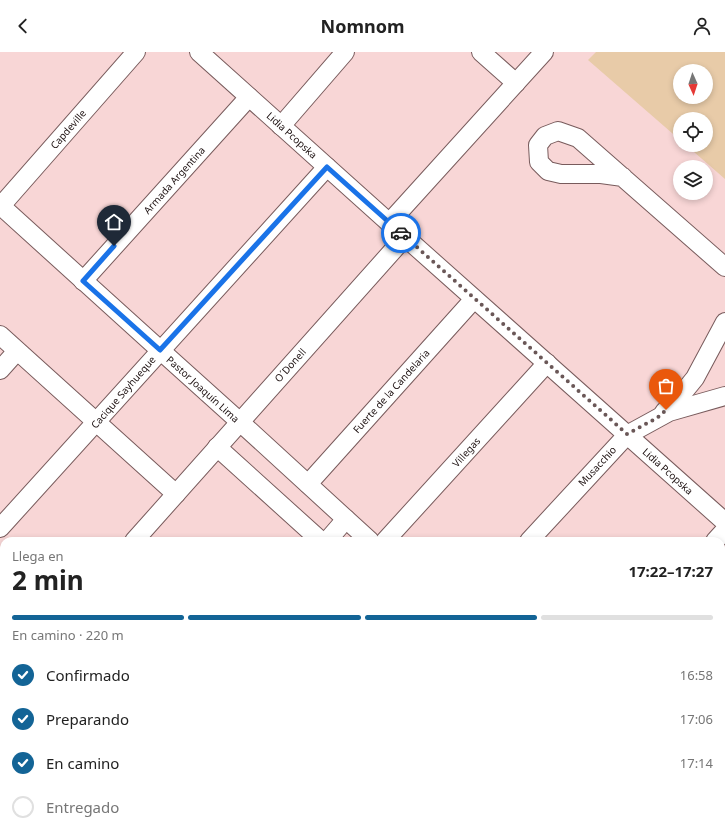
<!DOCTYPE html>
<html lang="es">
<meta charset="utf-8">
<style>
:root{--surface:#fff;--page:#f2f2f2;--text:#222;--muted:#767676;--line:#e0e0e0;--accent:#136496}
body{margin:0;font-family:"Noto Sans",sans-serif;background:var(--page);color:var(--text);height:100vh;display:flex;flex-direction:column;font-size:15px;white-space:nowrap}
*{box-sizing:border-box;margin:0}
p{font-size:13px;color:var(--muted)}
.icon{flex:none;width:22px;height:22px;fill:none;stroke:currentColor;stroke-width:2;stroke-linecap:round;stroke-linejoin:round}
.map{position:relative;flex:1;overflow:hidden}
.panel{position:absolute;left:0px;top:485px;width:725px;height:300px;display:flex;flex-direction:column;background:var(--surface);border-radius:12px 12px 0 0;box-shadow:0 2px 6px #0003}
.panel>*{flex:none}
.needle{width:26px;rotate:177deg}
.tools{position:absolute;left:673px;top:12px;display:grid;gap:8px}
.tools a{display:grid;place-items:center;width:40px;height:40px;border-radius:50%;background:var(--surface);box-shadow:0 2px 6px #0003;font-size:20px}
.pin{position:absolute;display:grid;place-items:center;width:34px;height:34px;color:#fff;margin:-41px -17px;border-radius:50% 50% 50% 0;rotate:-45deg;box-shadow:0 0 4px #0007}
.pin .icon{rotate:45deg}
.courier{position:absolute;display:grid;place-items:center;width:40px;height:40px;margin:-20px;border:3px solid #1a73e8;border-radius:50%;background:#fff;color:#222;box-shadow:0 1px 5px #0007}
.overview em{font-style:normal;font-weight:700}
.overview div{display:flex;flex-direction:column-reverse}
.overview{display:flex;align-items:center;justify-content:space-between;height:68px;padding:0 12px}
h1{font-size:26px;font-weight:700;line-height:30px}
.bar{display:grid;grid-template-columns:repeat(4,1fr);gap:6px 4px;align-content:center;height:48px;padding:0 12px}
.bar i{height:5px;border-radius:3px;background:var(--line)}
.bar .active{background:var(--accent)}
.bar p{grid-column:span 4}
ol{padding:0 12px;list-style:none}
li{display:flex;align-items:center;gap:12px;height:44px}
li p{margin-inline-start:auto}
li .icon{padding:4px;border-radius:50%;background:var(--accent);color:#fff;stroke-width:4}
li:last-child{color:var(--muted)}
li i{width:22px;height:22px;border:2px solid var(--line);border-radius:50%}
header{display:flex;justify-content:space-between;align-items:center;height:52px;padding:0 12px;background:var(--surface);font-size:18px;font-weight:700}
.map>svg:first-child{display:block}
.green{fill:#e8cba8;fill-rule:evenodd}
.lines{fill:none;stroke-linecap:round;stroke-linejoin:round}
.minor-casing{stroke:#785b5c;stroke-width:20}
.primary-casing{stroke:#a35d40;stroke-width:24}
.minor{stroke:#fff;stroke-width:18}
.primary{stroke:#f2b69b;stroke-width:22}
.done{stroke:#6a5757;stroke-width:4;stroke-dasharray:0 7.2}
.route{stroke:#1a73e8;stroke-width:5}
.labels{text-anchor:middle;stroke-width:4;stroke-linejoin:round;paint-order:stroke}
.street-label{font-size:10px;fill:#1e1212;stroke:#fff}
</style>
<header><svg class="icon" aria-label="back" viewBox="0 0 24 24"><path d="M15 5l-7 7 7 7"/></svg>Nomnom<svg class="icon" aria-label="person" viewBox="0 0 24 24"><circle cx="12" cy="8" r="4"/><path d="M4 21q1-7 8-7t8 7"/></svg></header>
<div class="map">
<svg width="725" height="785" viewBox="0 0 725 785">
<rect width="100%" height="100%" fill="#f8d6d6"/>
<path class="green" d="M596 0H725V127L686 93H706V67H680V88L588 8ZM680 19H706V45H680Z"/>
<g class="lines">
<g class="minor-casing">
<g id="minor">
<path d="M199 0 405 185 725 470"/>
<path d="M481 0 516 31"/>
<path d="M281 74 345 0"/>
<path d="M623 125 601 122H561L548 119 539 110 538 93 545 84 558 79 578 86 725 215"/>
<path d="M1 154 160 298 240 370 370 489"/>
<path d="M0 155 136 0"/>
<path d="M389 171 544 0"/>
<path d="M83 229 249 45"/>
<path d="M0 283 176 442"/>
<path d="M0 318 17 299"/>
<path d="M664 360 682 342 695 326 725 270"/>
<path d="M217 395 321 489"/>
<path d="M308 432 474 247"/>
<path d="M0 476 327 115"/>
<path d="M134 489 405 185"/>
<path d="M327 489 346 467"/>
<path d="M385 489 547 311"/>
<path d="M529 489 627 383 669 360 725 344"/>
<path d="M715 489 725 478"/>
<path d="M0 640 4 635"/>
<path d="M721 696 725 692"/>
<path d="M235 781 237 785"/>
</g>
</g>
<g class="primary-casing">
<g id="primary">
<path d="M721 749H725"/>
<path d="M721 780H725"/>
<path d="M367 781V785"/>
<path d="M0 784 64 781"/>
<path d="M596 785 695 781"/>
</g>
</g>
<use href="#minor" class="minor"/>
<use href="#primary" class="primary"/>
</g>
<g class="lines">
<path class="done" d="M401 181 627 382 657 366 666 358"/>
<path class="route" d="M114 194 83 229 160 298 327 115 401 181"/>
</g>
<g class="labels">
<g class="street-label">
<text transform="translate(68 77) rotate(-49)" y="4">Capdeville</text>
<text transform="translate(292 83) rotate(42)" y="4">Lidia Pcopska</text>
<text transform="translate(174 128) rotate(-48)" y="4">Armada Argentina</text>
<text transform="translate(290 313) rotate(-48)" y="4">O´Donell</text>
<text transform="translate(203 337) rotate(42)" y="4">Pastor Joaquín Lima</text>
<text transform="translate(391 339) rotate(-48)" y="4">Fuerte de la Candelaria</text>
<text transform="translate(123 340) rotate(-49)" y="4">Cacique Sayhueque</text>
<text transform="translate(466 400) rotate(-48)" y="4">Villegas</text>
<text transform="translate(597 414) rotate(-47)" y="4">Musacchio</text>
<text transform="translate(668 419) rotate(42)" y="4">Lidia Pcopska</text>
</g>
</g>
</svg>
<div class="tools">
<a><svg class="needle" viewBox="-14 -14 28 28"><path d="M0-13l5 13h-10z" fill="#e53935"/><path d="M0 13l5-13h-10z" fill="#767676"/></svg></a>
<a><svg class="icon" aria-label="locate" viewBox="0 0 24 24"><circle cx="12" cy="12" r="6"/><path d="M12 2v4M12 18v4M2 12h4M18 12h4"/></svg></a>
<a><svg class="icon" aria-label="layers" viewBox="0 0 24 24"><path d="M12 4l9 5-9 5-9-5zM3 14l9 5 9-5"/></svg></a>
</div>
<div class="pin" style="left:666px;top:358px;background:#ea580c"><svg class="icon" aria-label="bag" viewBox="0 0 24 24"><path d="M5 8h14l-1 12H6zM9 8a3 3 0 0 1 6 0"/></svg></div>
<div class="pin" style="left:114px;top:194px;background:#1f2937"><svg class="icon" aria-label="home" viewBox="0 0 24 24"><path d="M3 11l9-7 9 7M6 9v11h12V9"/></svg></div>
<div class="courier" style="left:401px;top:181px"><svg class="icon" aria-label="car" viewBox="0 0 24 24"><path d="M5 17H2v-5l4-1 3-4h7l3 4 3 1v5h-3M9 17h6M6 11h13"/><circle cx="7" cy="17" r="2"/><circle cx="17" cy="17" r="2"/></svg></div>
<section class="panel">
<div class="overview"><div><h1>2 min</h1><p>Llega en</p></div><em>17:22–17:27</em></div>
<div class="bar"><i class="active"></i><i class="active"></i><i class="active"></i><i></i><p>En camino · 220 m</p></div>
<ol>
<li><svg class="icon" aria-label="check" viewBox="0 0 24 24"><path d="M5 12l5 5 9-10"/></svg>Confirmado<p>16:58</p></li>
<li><svg class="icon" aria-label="check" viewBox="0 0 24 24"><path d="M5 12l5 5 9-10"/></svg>Preparando<p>17:06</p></li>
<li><svg class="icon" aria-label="check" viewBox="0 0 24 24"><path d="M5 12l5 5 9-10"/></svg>En camino<p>17:14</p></li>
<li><i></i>Entregado</li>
</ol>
</section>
</div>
